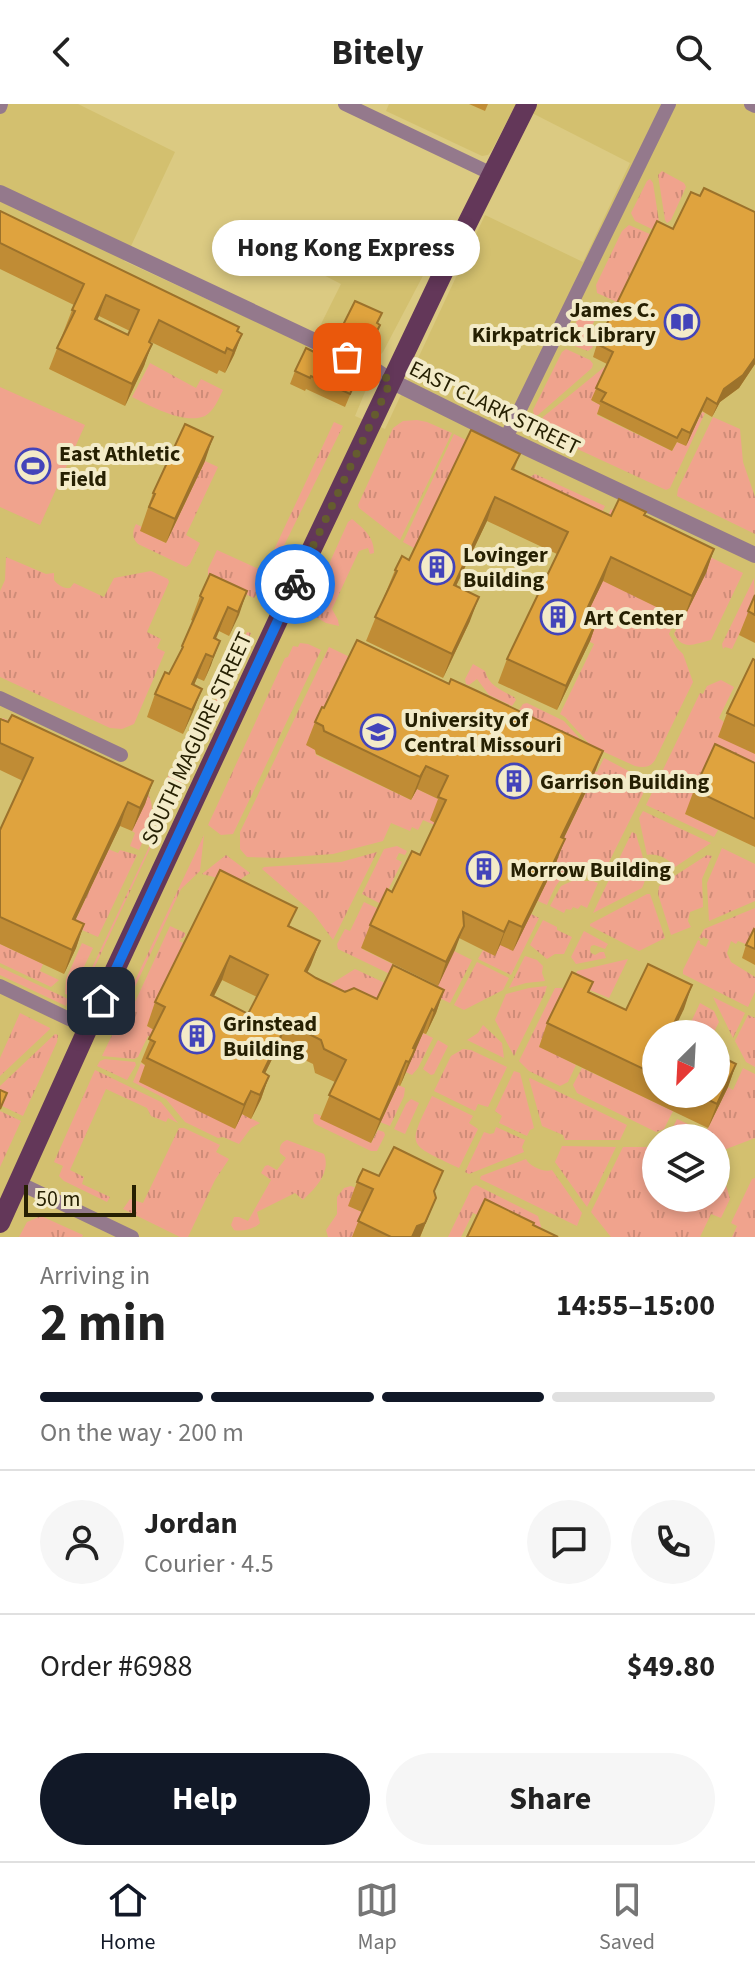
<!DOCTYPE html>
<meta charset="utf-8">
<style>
:root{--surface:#fff;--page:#f6f6f6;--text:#222;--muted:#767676;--line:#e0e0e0;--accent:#111827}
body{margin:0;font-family:"Source Sans 3",sans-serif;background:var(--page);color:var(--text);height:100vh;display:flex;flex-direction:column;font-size:30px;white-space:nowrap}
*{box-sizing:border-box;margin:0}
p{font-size:26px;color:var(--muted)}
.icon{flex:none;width:44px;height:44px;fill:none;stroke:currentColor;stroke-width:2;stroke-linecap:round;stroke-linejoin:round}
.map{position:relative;height:1133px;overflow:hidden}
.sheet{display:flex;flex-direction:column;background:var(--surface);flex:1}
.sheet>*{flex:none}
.needle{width:52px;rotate:204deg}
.buttons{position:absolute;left:642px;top:916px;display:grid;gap:16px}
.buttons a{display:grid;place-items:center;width:88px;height:88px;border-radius:50%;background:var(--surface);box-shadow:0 4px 12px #0003;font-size:40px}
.scale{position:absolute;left:24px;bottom:20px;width:112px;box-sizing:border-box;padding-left:8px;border:4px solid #262002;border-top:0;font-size:22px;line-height:28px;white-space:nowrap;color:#262002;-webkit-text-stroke:6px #f3ebc8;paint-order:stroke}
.pin{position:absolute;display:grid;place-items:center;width:68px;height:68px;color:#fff;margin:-34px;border-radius:16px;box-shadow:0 4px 12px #0006}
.courier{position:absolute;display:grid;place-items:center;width:80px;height:80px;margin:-40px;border:6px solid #1a73e8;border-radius:50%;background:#fff;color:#222;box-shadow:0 2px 10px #0007}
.bubble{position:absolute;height:56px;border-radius:28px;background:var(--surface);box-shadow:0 4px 12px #0003;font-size:26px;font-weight:700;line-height:56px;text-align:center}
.summary em{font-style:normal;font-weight:700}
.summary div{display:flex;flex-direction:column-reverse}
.summary{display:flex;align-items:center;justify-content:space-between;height:136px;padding:0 40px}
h1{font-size:52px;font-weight:700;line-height:60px}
.bar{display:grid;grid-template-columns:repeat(4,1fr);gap:12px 8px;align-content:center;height:96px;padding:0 40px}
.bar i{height:10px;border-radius:6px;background:var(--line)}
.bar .active{background:var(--accent)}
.bar p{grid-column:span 4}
.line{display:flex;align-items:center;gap:20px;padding:0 40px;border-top:2px solid var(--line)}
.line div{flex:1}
.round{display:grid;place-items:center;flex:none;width:84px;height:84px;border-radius:42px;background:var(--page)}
.cta{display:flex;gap:16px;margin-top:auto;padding:16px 40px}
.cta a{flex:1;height:92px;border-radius:48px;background:var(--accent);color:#fff;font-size:32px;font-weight:700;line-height:92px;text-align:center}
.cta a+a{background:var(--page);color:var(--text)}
header{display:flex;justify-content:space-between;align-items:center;height:104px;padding:0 40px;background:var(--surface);font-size:36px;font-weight:700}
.menu{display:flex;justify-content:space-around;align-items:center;height:112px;border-top:2px solid var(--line);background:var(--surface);font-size:22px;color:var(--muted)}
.menu a{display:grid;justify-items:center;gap:4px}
.menu .active{color:var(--accent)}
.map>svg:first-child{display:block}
.built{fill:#d3c06f;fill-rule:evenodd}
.grass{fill:url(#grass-tufts)}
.pitch{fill:#f0a38d}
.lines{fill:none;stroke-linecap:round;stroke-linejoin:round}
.minor{stroke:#94798c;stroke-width:14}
.tertiary{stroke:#94798c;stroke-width:16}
.primary{stroke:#633759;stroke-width:20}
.wall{fill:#c08c35;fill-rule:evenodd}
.shaded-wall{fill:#9c722b}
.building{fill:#dfa33e;stroke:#9c722b;stroke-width:2;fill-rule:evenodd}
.done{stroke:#655c2f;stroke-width:8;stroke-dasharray:0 14.4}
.route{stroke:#1a73e8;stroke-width:10}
.labels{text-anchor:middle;stroke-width:8;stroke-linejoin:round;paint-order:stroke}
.poi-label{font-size:22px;font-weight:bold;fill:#262002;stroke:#f3ebc8;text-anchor:start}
.street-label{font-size:22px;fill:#262002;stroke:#f3ebc8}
</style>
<header><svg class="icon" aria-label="back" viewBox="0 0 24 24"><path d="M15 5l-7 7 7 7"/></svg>Bitely<svg class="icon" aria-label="search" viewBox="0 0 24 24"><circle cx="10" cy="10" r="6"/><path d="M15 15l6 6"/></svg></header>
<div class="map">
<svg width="755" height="1133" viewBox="0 0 755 1133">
<defs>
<pattern id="grass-tufts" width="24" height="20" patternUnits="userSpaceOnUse" patternTransform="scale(2)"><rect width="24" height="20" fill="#f0a38d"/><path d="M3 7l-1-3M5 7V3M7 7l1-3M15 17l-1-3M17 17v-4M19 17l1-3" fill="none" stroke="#ce8c78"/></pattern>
</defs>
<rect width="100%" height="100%" fill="#dbca82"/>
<g class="built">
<path d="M0 0H78L175 48 124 157 361 266 370 276 355 312 385 325 485 111 583 158 630 59 532 9 536 0H755V1133H0ZM656 930H716V990H656ZM656 1034H716V1094H656Z"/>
<path d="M389 0H516L492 46 488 51 482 52 386 7Z"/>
<path d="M329 116 428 162 383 248 380 251H369L318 226 341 180 306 162Z"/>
</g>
<g class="grass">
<path d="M662 67 684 79 686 83 671 116 667 119 665 116 658 71Z"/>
<path d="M650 75 653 79 660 124 654 126 635 117 631 109 647 77Z"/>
<path d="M629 121 652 131 619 199 597 189 596 181 622 127Z"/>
<path d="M586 209 596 214 589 227 599 231 592 244 588 247 572 241 569 234 579 212Z"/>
<path d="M566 245 590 256 593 260 592 264 538 311H534L533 306 562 248Z"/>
<path d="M150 259 196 284 201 275 223 286C219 294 214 307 205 312 184 321 151 302 132 293Z"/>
<path d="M608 260 592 297 601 301 597 311 672 347 677 338 686 341 702 308 705 309 670 384 666 386 545 330 540 321 543 313Z"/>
<path d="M713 313 740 325 743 358 755 393V430L677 392 678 385Z"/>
<path d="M417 316 427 318 452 329 400 436 359 404 358 401 393 324 403 317Z"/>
<path d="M334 318 343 322 271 468 265 465Z"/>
<path d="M454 330 474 340 412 450 414 444 403 438Z"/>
<path d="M205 357 218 363 186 431 200 439 190 460 186 463 138 440C132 434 132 428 136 420L142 423 141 427 166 439Z"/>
<path d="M535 370 605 402 595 423 524 384 530 373Z"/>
<path d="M611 405 743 469 711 536C694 540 683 547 674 530L681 515 602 426Z"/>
<path d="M352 415C364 425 374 433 374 449L370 450 368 444 359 447 332 505 338 516 339 522 326 519 314 512 311 500 348 418Z"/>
<path d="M217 446 270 470 254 494 208 473V465Z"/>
<path d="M6 453 46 470 54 469V476C58 481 64 485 70 484L74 479 104 493 114 474 151 467 168 475 169 478 147 528 161 535 157 544 165 548 134 620 122 625 110 624 0 573V487L5 476Z"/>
<path d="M612 457 677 512 669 530 677 544 683 550 693 578 655 656C650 664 643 664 635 662L591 642 565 613 560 610 594 540 577 531Z"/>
<path d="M754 474 755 497 732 545 725 543 723 545 722 540Z"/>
<path d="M247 528 251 529 174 694 166 688 169 683 164 681 171 666 194 643Z"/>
<path d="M300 539 308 540 321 546 233 730 221 731 208 721 285 554 288 553 293 542 298 543Z"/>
<path d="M329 543 435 594 315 646 316 651 411 696 417 685 440 696 438 720 437 722 423 716 418 726 412 723 410 727 391 719 383 737 333 750 278 754 247 753 240 745V728Z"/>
<path d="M473 560 485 567C489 582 501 586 514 593L516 596 512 602 489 591 477 575 469 581 466 580 465 575Z"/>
<path d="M721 576 734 583 719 614 725 619 755 650V687L685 710 718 726 714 733 646 701 700 589 703 590 707 582Z"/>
<path d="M527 599 564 617 582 637 519 606 523 600Z"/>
<path d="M3 614 90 654 148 690C158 709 147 728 139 746L130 742 135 729 132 727 146 695 0 616Z"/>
<path d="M604 654 640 673 643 678V690L602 772 583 770V767H577V769C557 772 555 784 547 801L538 797 560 742 594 671 580 664 581 661 597 668Z"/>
<path d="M169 704 82 890 80 889 167 705Z"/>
<path d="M643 707 711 739 675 763C669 755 657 749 647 751L639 714Z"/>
<path d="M632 728 636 730C640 746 651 769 642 784L593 809Z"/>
<path d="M204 731 200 767 181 785 133 887 131 885Z"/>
<path d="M397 742 407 747 405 751 399 749 396 755 402 758 381 800 362 790 384 745Z"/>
<path d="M722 744 755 760V797L709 817 707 779Z"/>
<path d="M108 745 118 749 120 746 137 751 98 833 73 822Z"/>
<path d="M377 748 333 836 313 809 262 765 264 763 341 758Z"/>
<path d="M226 751 250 769 242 774 236 783 214 773 202 770Z"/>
<path d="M707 751 712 752 702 775 703 803 690 808 688 817 691 823 671 831 658 790 659 782Z"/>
<path d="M572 777H593L598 779 587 804 581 801 578 805 573 803 571 806 566 805 564 809 550 802 561 782Z"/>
<path d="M647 790H650L665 834 639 847 590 822V820Z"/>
<path d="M364 798 385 808 362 845 437 882 454 847 472 856 450 899 338 845 337 840 345 825 350 827Z"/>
<path d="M755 804V841H748L738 837 736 840 731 837 727 849 731 858 755 873V888L748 903 683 870V866L698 836 700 837V840L706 843 709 836 703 833 702 835 699 834 704 825Z"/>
<path d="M531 810 539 814 511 871 478 855 483 846 500 841Z"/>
<path d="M543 816 557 823V826L572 833 564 850H555L547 855 530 841Z"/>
<path d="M170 822 185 829V832L179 837 187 841 147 922 158 928 155 935 148 932 138 953 134 955 102 952 114 927 136 896Z"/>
<path d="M584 827 608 840 605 845 594 841 591 842 590 846 591 849 595 851 600 848H604L606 854 576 860 571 853Z"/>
<path d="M82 839 93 844 70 892 65 890 66 875Z"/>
<path d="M0 840 43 860 40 867 59 876 51 883 0 859Z"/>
<path d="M525 852 537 856 543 862 542 869 545 877 526 879 509 884Z"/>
<path d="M628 855 609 894 573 879 577 867Z"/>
<path d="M477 858 509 874 503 886 464 906 454 901Z"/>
<path d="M0 863 68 895 66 902 0 871Z"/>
<path d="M355 865 387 880 369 918 313 891Z"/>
<path d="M547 882 545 889 514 952 495 916 506 890 529 884Z"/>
<path d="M555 884H567L539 942 576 961 568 978 560 982 529 967 519 957Z"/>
<path d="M713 893 745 909 733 934Z"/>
<path d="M700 899 714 907 719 918 713 930H695L691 918Z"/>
<path d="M20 909 50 924V925L0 972V954Z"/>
<path d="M748 911 755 914V963L746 958 735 937Z"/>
<path d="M483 921 502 939 504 954 467 936 478 929Z"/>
<path d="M423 929 433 934 418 964 412 971 404 967Z"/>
<path d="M55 930 58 931 57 938 23 1012 0 1001V982Z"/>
<path d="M438 936 448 942 434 970 431 971 423 965Z"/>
<path d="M463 945 471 946 507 963 488 1003 478 1000 475 1007 434 987 451 952Z"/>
<path d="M105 955 135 958 136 961 127 976 97 962 100 957Z"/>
<path d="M141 959 235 1024 242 1010 260 1019 251 1024 239 1040 223 1033 218 1034 185 1018 166 995 133 978Z"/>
<path d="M582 964 673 1007 664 1025 656 1028 577 989 573 981Z"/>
<path d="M743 964 755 970V1034L716 1049V1034H673L671 1027 677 1015 703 1027 707 1026 728 983 733 986Z"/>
<path d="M95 966 161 998 178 1019 168 1014 166 1018 151 1012 147 1004 106 985 70 1066 84 1073 82 1080 110 1093 107 1098 64 1077 59 1072 63 1062 54 1058Z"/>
<path d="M514 967 520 969 534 1024 530 1026 527 1032 499 1019 502 1012 495 1007Z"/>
<path d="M530 974 627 1021 620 1036H565L563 1031 542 1022 529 975Z"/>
<path d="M398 981 405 984 404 992 390 1022 380 1018Z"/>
<path d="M432 992 473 1012 469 1019 478 1025 459 1064C407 1039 407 1044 432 992Z"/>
<path d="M411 995 419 999 405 1030 394 1025 406 1000Z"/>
<path d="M0 1007 21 1017 0 1063Z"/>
<path d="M314 1010H317L371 1039 378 1026 384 1028 385 1031 377 1047H371L315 1020 313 1017Z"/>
<path d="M496 1023 525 1036 522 1043 524 1048 469 1070 465 1068 484 1028 490 1030 494 1029Z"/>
<path d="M179 1024H184L220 1041 216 1048 229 1055 215 1076 188 1133H180L123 1105 130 1095 143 1099Z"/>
<path d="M287 1036 324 1050C331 1068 316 1084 303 1096L295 1089 257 1108 260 1119C255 1125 241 1128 234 1126L231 1121 234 1113H239L248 1117 271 1076 261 1069 265 1062 268 1061 277 1066 286 1054 280 1049C279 1043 281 1038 287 1036Z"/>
<path d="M562 1042 616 1043 587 1103 555 1058Z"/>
<path d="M623 1043H656V1094H716V1064L722 1067 730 1095 721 1114 711 1110 700 1133H611L591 1108Z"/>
<path d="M526 1055C529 1062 544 1069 552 1066L582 1109 577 1122 480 1075 481 1072Z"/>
<path d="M755 1074V1133H732L737 1122 731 1119 752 1075Z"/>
<path d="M476 1081 538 1112 542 1126 523 1133 473 1109 461 1133H448L472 1083Z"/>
<path d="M351 1082 367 1089 349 1102 364 1109 353 1133H328L326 1126 337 1110V1093L344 1084Z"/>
<path d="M41 1112 83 1131 82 1133H19L27 1118Z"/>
</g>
<path class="pitch" d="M0 283 85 321 40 421 0 403Z"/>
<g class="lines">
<g class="minor">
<path d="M345 0 492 70"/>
<path d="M751 0 755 2"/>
<path d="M0 3 1 0"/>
<path d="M506 334 669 0"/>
<path d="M0 594 121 651"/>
<path d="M0 882 88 924"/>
<path d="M19 1079 132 1133"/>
</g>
<path class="tertiary" d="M0 89 372 264 391 277 506 334 755 451"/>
<path class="primary" d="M0 1119 88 924 279 514 450 154 527 0"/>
</g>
<g class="wall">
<path d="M469 0H488L485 7Z"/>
<path d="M700 92 755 108V260L739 284 720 298 712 313 702 307 686 342 677 338 672 347 597 310 600 301 591 296 607 260 593 253 597 240 673 125Z"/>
<path d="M0 107 242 230 234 251 225 269 219 266 217 270 151 238 144 262 125 302 49 265 74 201 0 165ZM99 212 130 227 128 231 97 216Z"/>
<path d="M378 220 377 229 370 244 340 230 343 221Z"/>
<path d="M295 267 359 270 345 303 306 285 305 287 290 280Z"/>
<path d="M520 350 514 366 611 412 644 411 714 445 706 469 683 516 603 477 588 508 598 514 590 537 557 606 498 579 507 555 557 450 487 417 456 482 470 517 443 574 366 537 395 466 409 456Z"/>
<path d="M205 357 166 439 140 427 153 389Z"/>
<path d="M247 487 229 532 219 527 216 535 211 561 204 577 197 574 194 581 202 585 183 630 147 613 155 590 169 570 178 553 193 517 191 516 200 492Z"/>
<path d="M755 491V539L739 531Z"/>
<path d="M755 556V650L718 633 727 609Z"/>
<path d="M0 614 153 677 145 700 132 727 120 722 75 816 84 820 76 844 64 870 0 840V726L23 677 0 666Z"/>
<path d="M315 618 594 671 563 735 556 759 513 847 500 841 495 852 459 834 438 882 361 844 370 821 392 788 420 751 435 719 430 716 438 695 417 685 411 696 316 650 315 646 306 641Z"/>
<path d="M755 659V743L685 710 694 686Z"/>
<path d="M220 766 290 822 320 837 307 869 345 888 377 895 444 886 436 909 426 930 423 929 414 948 403 975 400 982 398 981 371 1039 320 1015 335 978 315 969 313 960 278 943 265 969 269 972 261 995 251 1015 242 1010 235 1025 139 978 145 961 141 958 154 926 147 922 155 898ZM222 876 257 893 248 910 214 892Z"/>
<path d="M755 826V861L742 854 746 841Z"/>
<path d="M593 878 589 888 626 906 684 905 656 930V990H716L736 960 728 983 708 1024 539 943 547 919Z"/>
<path d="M379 1072 435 1090 436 1094 420 1133H352L362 1108 348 1102 357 1078Z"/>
</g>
<g class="shaded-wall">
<path d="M106 191 99 212 87 236 95 215Z"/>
<path d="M242 230 234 251 225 269 233 247Z"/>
<path d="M152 240 144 262 125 302 132 280Z"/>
<path d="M755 254V260L739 284 720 298 712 313 724 285Z"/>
<path d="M707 294 702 307 686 342 690 329Z"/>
<path d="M213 333 205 357 166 439 175 415Z"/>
<path d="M495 393 487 417 445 505 454 481Z"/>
<path d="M714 445 706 469 683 516 692 492Z"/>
<path d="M611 453 603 477 577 531 586 507Z"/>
<path d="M247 487 239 511 229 532 238 508Z"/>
<path d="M479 493 470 517 443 574 452 550Z"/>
<path d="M228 503 219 527 208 551 214 534Z"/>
<path d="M598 514 590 537 557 606 566 582Z"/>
<path d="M220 537 211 561 204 577 213 553Z"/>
<path d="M206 550 197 574 184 604 192 580Z"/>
<path d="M202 585 193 608 183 630 192 606Z"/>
<path d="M603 647 594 671 553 757 561 733Z"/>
<path d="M426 662 417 685 411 696 420 673Z"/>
<path d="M153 677 145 700 132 727 140 704Z"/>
<path d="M128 698 120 722 65 838 73 815Z"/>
<path d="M565 735 556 759 513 847 522 823Z"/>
<path d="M509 817 500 841 495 852 504 828Z"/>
<path d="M84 820 76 844 64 870 72 846Z"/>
<path d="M464 822 455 846 438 882 446 858Z"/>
<path d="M320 837 311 861 296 891 305 867Z"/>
<path d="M230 852 222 876 202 915 211 891Z"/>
<path d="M692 881 684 905 672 930H669Z"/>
<path d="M444 886 436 909 426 930 434 907Z"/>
<path d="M432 905 423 929 400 982 413 944Z"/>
<path d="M287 919 278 943 254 992 263 968Z"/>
<path d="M406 957 398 981 371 1039 380 1016Z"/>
<path d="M736 960 728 983 708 1024 717 1000Z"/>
<path d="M269 972 261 995 251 1015 260 991Z"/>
<path d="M251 987 242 1010 235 1025 244 1001Z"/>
<path d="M436 1094 420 1133H412L417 1122Z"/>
</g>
<g class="building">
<path d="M704 84 755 108V254L743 271 724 285 717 300 707 294 690 329 682 325 677 334 601 297 606 289 596 284 613 248 597 240 657 117 673 125 691 88 700 92Z"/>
<path d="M0 107 239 223 237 227 242 230 233 247 227 244 225 249 159 216 149 238 152 240 132 280 57 244 75 207 72 206 84 180 0 139ZM106 191 139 206 128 231 95 215Z"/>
<path d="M355 197 382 209 377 219 380 221 373 235 343 221Z"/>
<path d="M306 244 359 270 350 290 311 272 310 274 295 267Z"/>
<path d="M185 320 213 333 175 415 149 403 155 390 153 389Z"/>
<path d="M471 326 520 350 512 365 611 412 619 395 646 408 644 411 714 445 692 492 611 453 586 507 598 514 566 582 507 555 568 428 495 393 454 481 479 493 452 550 375 513 397 467 395 466 402 452 409 456Z"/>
<path d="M210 470 247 487 238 508 228 503 214 534 220 537 213 553 206 550 192 580 202 585 192 606 155 590 165 568 169 570 183 543 182 542 203 494 200 492Z"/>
<path d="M755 491V511L748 507Z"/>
<path d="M357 536 449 580 451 575 477 587 603 647 561 733 565 735 522 823 509 817 504 828 463 808 464 822 446 858 370 821 387 785 392 788 412 747 420 751 446 696 438 693 448 672 426 662 420 673 324 627 323 622 315 618 322 603 324 604Z"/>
<path d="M753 555 755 556V622L727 609Z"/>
<path d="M12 611 153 677 140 704 128 698 73 815 84 820 72 846 0 813V726L33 654 0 639V615L8 618Z"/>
<path d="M715 640 755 659V715L694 686Z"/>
<path d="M220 766 297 804 288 822 320 837 305 867 316 874 345 888 354 884 377 895 393 861 444 886 434 907 432 905 413 944 415 945 412 952 409 958 406 957 380 1016 329 991 346 956 324 945 321 936 287 919 263 968 269 972 260 991 251 987 244 1001 147 954 155 938 149 935 165 903 155 898ZM230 852 268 871 248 910 211 891Z"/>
<path d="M754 825 755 826V845L746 841Z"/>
<path d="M648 860 692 881 670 928 675 930H656V971L547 919 572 868 593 878 588 888 626 906Z"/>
<path d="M716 950 736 960 717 1000 696 990H716Z"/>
<path d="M0 986 7 989 0 1005Z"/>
<path d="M394 1043 443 1067 434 1087 436 1094 425 1119 417 1122 412 1133H391L358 1117 373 1085 357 1078 359 1073 363 1065 379 1072Z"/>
<path d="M485 1095 534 1119 533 1121 558 1133H467Z"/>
</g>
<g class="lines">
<path class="done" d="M295 480 391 277 372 264 347 253"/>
<path class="route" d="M101 897 295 480"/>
</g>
<defs>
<g id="library-ring" transform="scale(1.8)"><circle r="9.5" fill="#f3ebc8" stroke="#4344ba" stroke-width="1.5"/><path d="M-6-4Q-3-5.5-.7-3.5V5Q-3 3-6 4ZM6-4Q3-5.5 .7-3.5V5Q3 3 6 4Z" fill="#4344ba"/></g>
<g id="stadium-ring" transform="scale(1.8)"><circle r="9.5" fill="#f3ebc8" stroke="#4344ba" stroke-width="1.5"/><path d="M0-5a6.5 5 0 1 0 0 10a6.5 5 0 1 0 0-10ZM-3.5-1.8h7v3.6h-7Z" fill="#4344ba"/></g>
<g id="building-ring" transform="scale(1.8)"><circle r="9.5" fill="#f3ebc8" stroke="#4344ba" stroke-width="1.5"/><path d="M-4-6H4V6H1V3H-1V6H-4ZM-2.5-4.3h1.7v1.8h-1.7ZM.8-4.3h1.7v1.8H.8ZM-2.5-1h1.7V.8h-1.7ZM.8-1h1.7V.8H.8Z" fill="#4344ba"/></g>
<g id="university-ring" transform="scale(1.8)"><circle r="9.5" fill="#f3ebc8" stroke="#4344ba" stroke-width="1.5"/><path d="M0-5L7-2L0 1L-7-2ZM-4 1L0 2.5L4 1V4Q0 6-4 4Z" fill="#4344ba"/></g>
</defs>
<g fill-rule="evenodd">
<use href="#library-ring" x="682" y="218"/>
<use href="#stadium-ring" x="33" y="362"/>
<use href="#building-ring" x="437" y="463"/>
<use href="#building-ring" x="558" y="513"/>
<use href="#university-ring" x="378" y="628"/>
<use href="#building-ring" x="514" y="677"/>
<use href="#building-ring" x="484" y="765"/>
<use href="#building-ring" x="197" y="932"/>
</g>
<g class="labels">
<g class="poi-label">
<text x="656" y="213" text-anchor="end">James C.<tspan x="656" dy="25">Kirkpatrick Library</tspan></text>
<text x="59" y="357">East Athletic<tspan x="59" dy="25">Field</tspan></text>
<text x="463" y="458">Lovinger<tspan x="463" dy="25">Building</tspan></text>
<text x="584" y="521">Art Center</text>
<text x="404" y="623">University of<tspan x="404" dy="25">Central Missouri</tspan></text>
<text x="540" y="685">Garrison Building</text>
<text x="510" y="773">Morrow Building</text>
<text x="223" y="927">Grinstead<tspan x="223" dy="25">Building</tspan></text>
</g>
<g class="street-label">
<text transform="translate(495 303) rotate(26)" y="8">EAST CLARK STREET</text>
<text transform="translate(196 634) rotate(-65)" y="8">SOUTH MAGUIRE STREET</text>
</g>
</g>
</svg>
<div class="buttons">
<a><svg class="needle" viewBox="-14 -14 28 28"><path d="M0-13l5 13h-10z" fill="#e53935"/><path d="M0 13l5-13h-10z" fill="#767676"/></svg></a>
<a><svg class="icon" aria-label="layers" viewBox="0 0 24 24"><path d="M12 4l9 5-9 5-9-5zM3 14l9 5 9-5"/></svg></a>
</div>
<div class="scale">50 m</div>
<div class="pin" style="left:347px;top:253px;background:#ea580c"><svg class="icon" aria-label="bag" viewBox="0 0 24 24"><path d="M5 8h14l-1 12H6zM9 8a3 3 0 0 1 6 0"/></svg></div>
<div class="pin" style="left:101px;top:897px;background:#1f2937"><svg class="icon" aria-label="home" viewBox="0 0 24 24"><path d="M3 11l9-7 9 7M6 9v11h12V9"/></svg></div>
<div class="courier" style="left:295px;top:480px"><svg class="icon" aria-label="bike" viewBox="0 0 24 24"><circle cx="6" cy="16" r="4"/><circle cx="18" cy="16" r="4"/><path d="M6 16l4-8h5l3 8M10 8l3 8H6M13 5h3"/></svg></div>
<div class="bubble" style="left:212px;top:116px;width:268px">Hong Kong Express</div>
</div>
<section class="sheet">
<div class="summary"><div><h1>2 min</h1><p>Arriving in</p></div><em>14:55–15:00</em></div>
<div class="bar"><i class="active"></i><i class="active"></i><i class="active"></i><i></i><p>On the way · 200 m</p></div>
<div class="line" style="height:144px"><a class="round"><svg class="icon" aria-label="person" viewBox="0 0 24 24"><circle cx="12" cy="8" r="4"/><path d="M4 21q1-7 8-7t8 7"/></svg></a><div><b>Jordan</b><p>Courier · 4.5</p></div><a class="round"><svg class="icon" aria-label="chat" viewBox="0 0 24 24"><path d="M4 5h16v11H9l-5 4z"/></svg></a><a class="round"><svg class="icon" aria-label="phone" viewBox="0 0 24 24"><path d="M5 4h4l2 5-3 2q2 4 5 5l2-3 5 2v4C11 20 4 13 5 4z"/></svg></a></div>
<div class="line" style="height:104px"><div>Order #6988</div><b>$49.80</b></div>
<div class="cta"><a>Help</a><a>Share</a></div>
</section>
<nav class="menu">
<a class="active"><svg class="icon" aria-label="home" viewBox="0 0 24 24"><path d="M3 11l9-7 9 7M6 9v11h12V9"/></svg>Home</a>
<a><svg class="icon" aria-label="map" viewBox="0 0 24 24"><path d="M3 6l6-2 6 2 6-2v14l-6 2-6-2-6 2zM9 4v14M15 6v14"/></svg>Map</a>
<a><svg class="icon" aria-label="saved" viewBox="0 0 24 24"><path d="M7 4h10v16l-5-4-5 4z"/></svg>Saved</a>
</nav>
